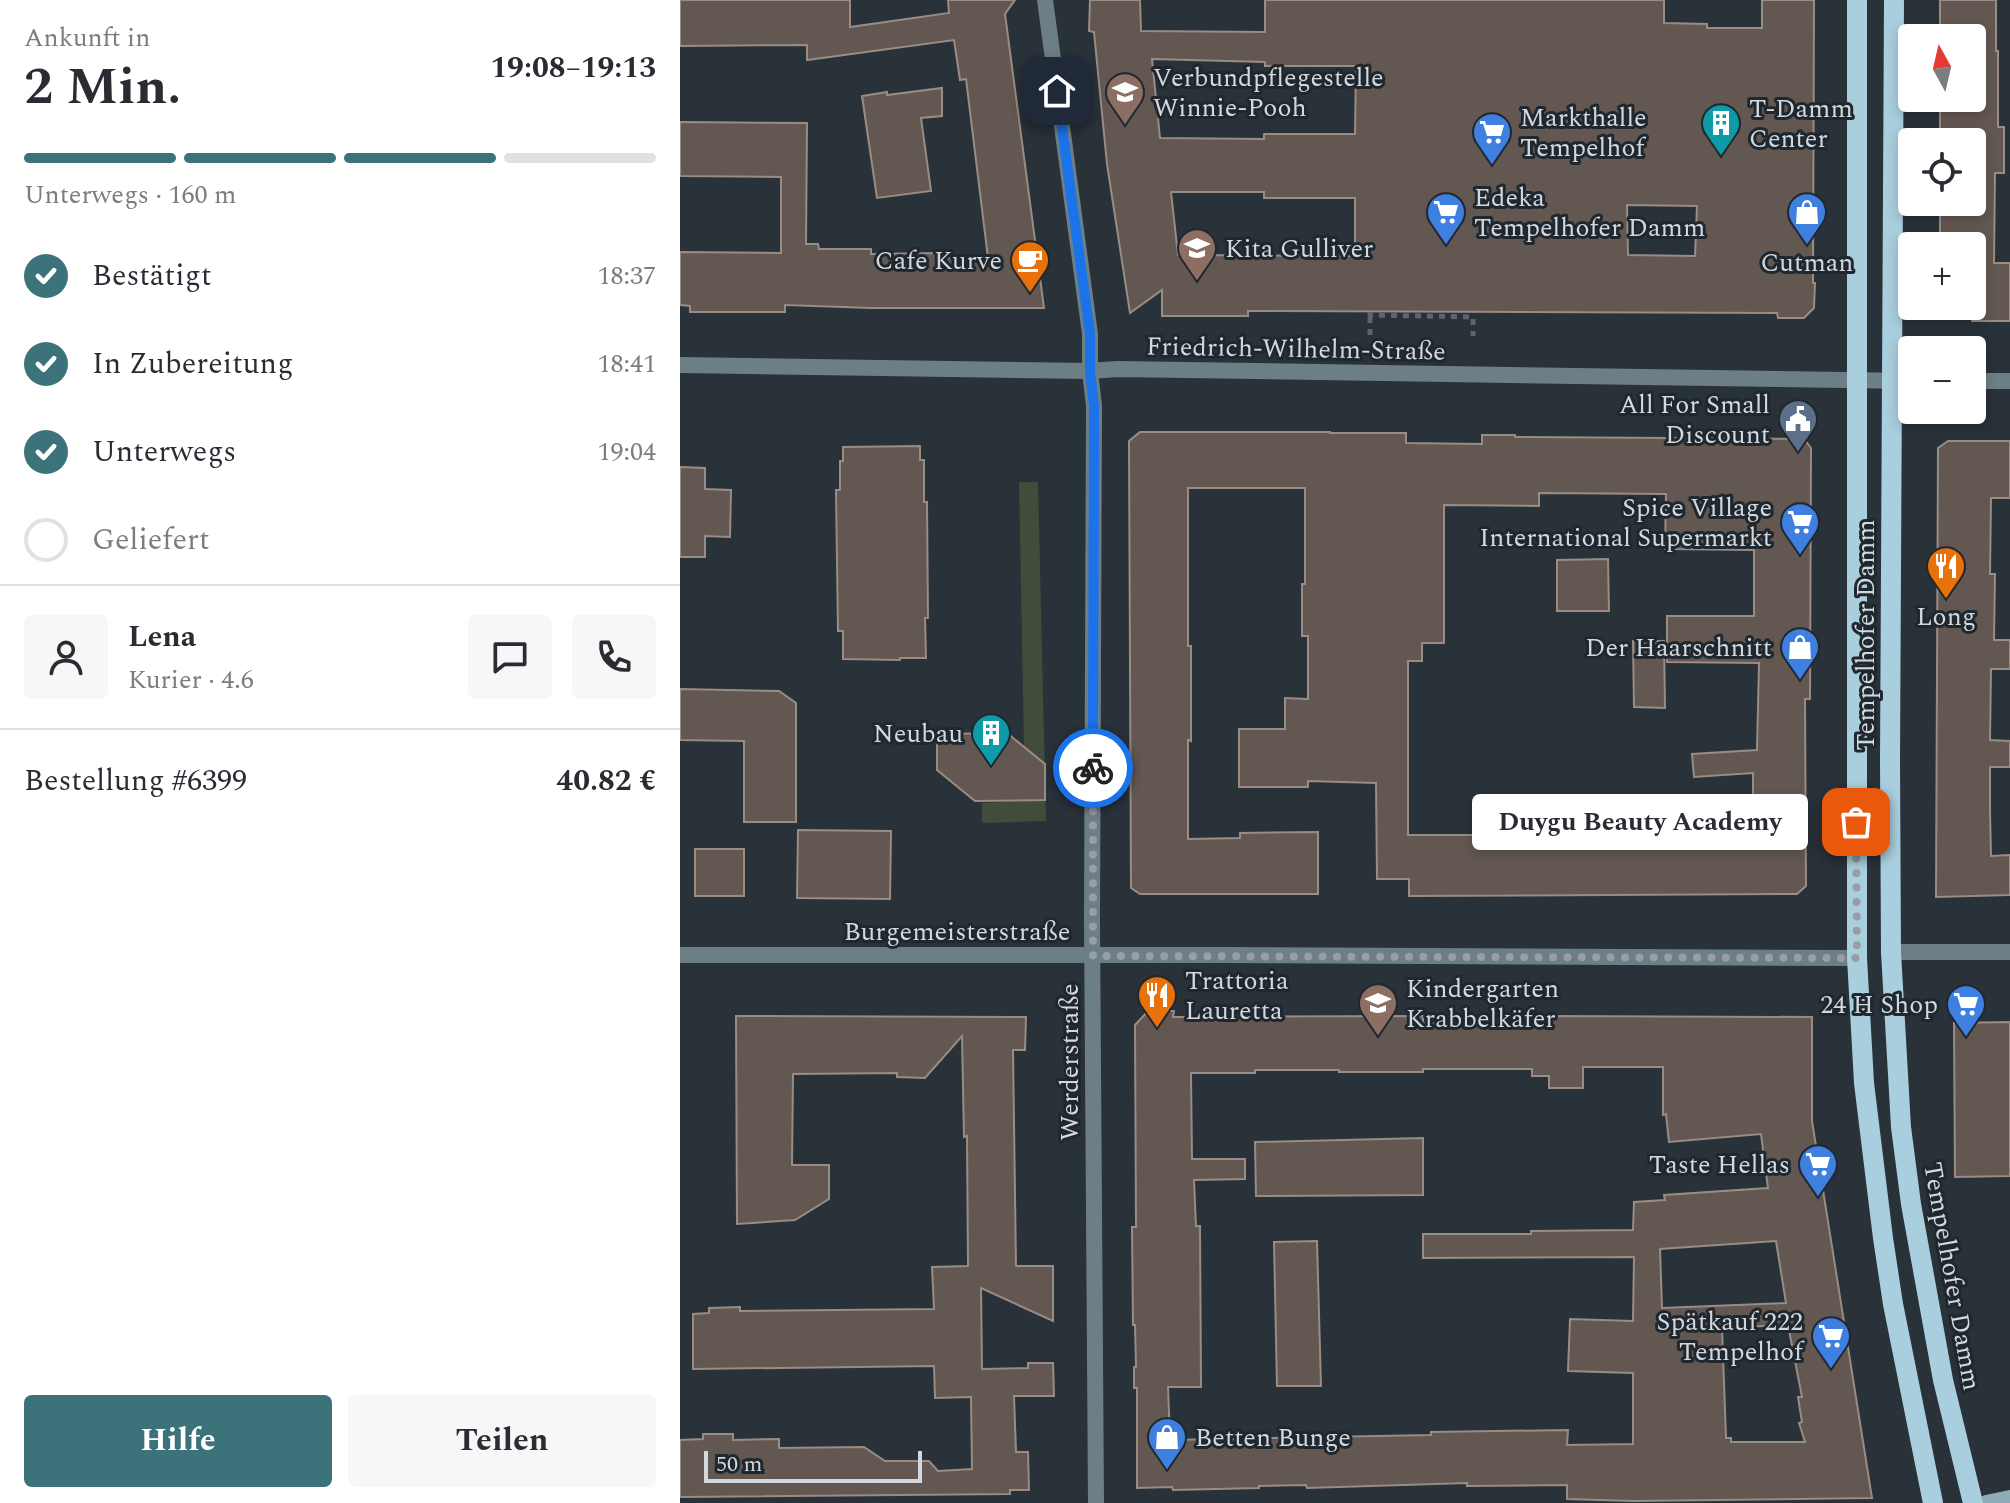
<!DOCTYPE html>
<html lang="de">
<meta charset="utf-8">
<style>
:root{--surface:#fff;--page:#f7f7f7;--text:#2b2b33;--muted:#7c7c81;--line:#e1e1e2;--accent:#3c737a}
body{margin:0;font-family:Spectral,serif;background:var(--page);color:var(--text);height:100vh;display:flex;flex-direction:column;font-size:30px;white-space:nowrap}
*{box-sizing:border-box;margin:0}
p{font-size:26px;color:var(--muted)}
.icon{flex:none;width:44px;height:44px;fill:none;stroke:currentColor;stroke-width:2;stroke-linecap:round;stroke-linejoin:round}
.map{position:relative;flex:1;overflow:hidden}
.drawer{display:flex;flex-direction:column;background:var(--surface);width:680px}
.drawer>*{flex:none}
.needle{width:52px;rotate:352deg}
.tools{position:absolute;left:1218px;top:24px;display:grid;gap:16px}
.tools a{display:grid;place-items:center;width:88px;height:88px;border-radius:8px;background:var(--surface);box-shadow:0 4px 12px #0003;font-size:40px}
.scale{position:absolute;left:24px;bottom:20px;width:218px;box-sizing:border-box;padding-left:8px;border:4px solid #d3d8de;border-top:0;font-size:22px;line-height:28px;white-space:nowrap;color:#d3d8de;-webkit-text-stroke:6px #1f272f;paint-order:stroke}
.pin{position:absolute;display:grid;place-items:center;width:68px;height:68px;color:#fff;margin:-34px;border-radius:16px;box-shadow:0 4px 12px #0006}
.courier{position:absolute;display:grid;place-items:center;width:80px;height:80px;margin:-40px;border:6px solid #1a73e8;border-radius:50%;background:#fff;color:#222;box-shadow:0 2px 10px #0007}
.bubble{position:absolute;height:56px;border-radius:8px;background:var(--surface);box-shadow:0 4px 12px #0003;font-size:26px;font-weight:700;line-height:56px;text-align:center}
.head em{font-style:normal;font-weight:700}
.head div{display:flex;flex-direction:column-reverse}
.head{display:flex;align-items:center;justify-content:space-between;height:136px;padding:0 24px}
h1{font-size:52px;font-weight:700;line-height:60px}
.bar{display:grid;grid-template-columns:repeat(4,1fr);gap:12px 8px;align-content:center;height:96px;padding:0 24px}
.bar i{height:10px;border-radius:6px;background:var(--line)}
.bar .active{background:var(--accent)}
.bar p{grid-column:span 4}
.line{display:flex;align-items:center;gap:20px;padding:0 24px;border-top:2px solid var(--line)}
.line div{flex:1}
.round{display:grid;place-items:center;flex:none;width:84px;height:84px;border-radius:8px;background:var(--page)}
ol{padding:0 24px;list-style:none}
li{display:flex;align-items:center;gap:24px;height:88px}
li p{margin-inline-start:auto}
li .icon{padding:8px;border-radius:50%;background:var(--accent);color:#fff;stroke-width:4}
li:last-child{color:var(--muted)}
li i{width:44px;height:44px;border:4px solid var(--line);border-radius:50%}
.cta{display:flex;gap:16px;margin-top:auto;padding:16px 24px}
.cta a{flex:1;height:92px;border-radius:8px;background:var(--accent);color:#fff;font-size:32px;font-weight:700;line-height:92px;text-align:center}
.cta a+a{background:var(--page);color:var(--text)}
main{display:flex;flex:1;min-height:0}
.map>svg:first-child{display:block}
.green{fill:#414c3a}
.building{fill:#635751;stroke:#988c84;stroke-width:2;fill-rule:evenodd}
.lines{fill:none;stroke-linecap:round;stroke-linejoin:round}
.path{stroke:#5d646b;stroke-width:5;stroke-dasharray:6 6;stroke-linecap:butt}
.street{stroke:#6d7f86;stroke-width:16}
.secondary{stroke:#8fabb8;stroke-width:16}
.primary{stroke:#a9cedd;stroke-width:20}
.done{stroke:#989ea4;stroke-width:8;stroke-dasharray:0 14.4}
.route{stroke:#1a73e8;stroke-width:10}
.labels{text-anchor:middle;stroke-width:6;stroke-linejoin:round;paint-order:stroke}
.poi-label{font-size:26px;fill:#d3d8de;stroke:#1f272f;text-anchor:start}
.street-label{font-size:26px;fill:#d3d8de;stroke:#1f272f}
</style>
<main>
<section class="drawer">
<div class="head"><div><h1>2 Min.</h1><p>Ankunft in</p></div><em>19:08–19:13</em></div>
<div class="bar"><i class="active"></i><i class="active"></i><i class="active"></i><i></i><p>Unterwegs · 160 m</p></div>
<ol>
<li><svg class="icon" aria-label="check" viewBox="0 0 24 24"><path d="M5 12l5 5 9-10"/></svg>Bestätigt<p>18:37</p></li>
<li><svg class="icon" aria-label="check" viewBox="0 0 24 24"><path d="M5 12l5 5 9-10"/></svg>In Zubereitung<p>18:41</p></li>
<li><svg class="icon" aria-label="check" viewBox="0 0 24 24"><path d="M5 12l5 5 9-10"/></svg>Unterwegs<p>19:04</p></li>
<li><i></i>Geliefert</li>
</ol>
<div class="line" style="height:144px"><a class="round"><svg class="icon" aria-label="person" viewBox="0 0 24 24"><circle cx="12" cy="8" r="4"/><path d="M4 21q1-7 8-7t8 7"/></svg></a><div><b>Lena</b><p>Kurier · 4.6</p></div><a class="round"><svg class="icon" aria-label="chat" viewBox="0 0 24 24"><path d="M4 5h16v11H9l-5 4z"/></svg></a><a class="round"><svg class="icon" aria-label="phone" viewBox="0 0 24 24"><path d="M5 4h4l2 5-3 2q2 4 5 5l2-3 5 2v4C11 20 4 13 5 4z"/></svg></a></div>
<div class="line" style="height:104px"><div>Bestellung #6399</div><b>40.82 €</b></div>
<div class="cta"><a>Hilfe</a><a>Teilen</a></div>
</section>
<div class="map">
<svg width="1330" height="1503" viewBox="0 0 1330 1503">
<rect width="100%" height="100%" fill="#293139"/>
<path class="green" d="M339 482H358L366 821 302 823V803L345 801Z"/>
<g class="building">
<path d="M0 0H170V27L269 13 268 0H335L325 14 364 308H191L105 305V312H10V306L0 305V252L101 253V177L0 176V122L127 123 126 244H138L139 249H191V254L261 253V258H308L286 79 280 80 274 40 127 60V45L0 46Z"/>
<path d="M410 0H460L461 31 585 32V0H984V23L1027 24V28H1082V0H1134L1133 283H1135L1134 308 1124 318H1098L1097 313 568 311V316H482V290L450 313 427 164 414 32 409 31ZM472 59 585 62V66H676L675 134H584V139L480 138ZM491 192H584V198H675V256L498 255ZM947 205 1017 206 1015 256 948 255Z"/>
<path d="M1260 0H1316V51H1318V127H1324V173H1315L1314 263H1330V321H1292V246H1260V202H1292V142H1260V98H1292V38H1260Z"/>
<path d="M262 88V116L241 118 251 191 197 198 182 96 207 92V95Z"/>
<path d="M460 432H650V433H726V443L802 444V435H835V437L1124 439 1131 448 1130 699H1125L1126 886 1117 894 729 896V879H697L696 783 628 781V787H559V729H605V698L628 699V636H622V584H625V488H508V646H511V741L508 740V839L560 838V833L638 832V894H460L451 888 449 441ZM859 493 986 494 985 549 1074 550V616H987V662L1079 663 1077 750 1012 754 1014 777 1073 773V823L1068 822V845H1019V837L955 838V835H728V661H742V643H764V505L859 506Z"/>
<path d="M1268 441H1330V498H1311L1310 574H1315L1314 640H1330V669H1311L1310 740 1330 741V767H1310V810L1311 856 1330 855V895L1256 897 1258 448Z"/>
<path d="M240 446V460H244V502H247L248 618H245L246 658H220V660L163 659V631H158L156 490H160V461H163V447Z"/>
<path d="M0 467 25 468V489L51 490 50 537 25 536V557H0Z"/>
<path d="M928 559 929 611H877V560Z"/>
<path d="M953 641H984L985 708 954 707Z"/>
<path d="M0 689 99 691 116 703V822H64V741L0 740Z"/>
<path d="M327 733 365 764V800L295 801 257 770V734Z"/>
<path d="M118 830 211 831 210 899 117 898Z"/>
<rect x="15" y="849" width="49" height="47"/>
<path d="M468 1011H494L493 1017 743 1016V1023L872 1024V1016L1132 1017V1121L1192 1498 953 1501 887 1499V1485L787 1486V1483L627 1488 626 1485 579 1486V1488L493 1490 492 1487 457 1488V1388H454V1367H456L455 1325H453L452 1227H456L455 1025ZM903 1067H983V1115L986 1114 989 1142 1081 1134 1088 1188 984 1195 985 1200 954 1202 953 1230 851 1231V1234H743V1258L954 1257 953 1321 890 1319 888 1371 953 1373V1444L887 1445 888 1430 751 1432V1435L490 1440 488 1387H521L520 1226H516L514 1180 565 1179V1159H512L511 1073H575V1070H659V1072H743V1069H852V1076H869V1088H903ZM1096 1241 1106 1303 982 1308 980 1249ZM1108 1325 1122 1397H1118L1122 1422 1119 1423 1125 1442H1051V1438H1046L1042 1328Z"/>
<path d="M56 1016 346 1017 345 1050H333L336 1266H373V1321L301 1288 302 1369 348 1368V1363H373L374 1396H334L336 1452H348L349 1490H330V1494L0 1497V1440L23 1439V1434H53V1440L99 1439V1448L184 1447 205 1461H249L258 1471 292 1469 291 1397 255 1398 254 1366 13 1369V1314L29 1313V1308L60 1307V1311L254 1309 252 1267 288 1266 287 1136 284 1137 282 1036 245 1078 217 1077V1073L113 1074 112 1165H149V1199L115 1220 57 1224Z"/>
<path d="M1330 1022V1176L1275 1177 1274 1023Z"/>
<path d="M743 1138V1195L576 1196 575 1142Z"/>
<path d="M637 1241 641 1386H597L594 1242Z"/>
</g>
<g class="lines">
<g class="path">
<path d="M1134 109 1142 108"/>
<path d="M690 312V315L793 317V336"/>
<path d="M690 335V315"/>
</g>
<g class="street">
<path d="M365 0 410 334V371L414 406 412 920 416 1503"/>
<path d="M0 365 410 371 437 369 1232 381"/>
<path d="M1292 381H1330"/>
<path d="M1211 952H1330"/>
<path d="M0 955H541L1177 958"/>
</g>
<path class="secondary" d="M1306 1503 1330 1498"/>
<g class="primary">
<path d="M1177 0V958L1184 1083 1203 1238 1213 1304 1253 1503"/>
<path d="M1214 0 1210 760 1211 952 1221 1127 1231 1204 1263 1380 1293 1503"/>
</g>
</g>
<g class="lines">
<path class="done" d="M413 768V956L1177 958 1176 822"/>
<path class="route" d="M377 91 410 334V371L414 406 413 768"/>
</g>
<defs>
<g id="school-pin" transform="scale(2)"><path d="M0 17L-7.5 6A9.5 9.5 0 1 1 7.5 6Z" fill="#8d6e63" stroke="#1f272f"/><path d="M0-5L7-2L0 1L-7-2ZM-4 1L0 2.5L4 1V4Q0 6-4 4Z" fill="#fff"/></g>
<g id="building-pin" transform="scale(2)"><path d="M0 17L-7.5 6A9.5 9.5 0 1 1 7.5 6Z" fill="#0f9aa8" stroke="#1f272f"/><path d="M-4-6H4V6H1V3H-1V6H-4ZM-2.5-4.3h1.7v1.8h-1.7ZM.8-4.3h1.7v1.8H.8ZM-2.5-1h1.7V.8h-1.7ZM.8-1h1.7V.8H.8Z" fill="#fff"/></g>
<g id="supermarket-pin" transform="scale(2)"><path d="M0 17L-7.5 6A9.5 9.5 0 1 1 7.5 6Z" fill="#3f7fe0" stroke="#1f272f"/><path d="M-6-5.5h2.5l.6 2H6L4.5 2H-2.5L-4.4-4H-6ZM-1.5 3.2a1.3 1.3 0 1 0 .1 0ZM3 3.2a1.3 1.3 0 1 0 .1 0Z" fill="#fff"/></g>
<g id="shop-pin" transform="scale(2)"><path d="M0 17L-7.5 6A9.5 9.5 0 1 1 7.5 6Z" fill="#3f7fe0" stroke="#1f272f"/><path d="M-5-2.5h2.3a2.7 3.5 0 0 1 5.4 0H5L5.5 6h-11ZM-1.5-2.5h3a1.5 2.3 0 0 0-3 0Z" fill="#fff"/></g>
<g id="cafe-pin" transform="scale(2)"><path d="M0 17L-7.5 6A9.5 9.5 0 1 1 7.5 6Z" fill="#e8710a" stroke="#1f272f"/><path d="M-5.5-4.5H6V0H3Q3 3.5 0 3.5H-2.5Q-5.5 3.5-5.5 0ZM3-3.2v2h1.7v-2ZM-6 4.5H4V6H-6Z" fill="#fff"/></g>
<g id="civic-pin" transform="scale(2)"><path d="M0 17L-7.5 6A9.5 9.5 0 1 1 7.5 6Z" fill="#5c6f8a" stroke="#1f272f"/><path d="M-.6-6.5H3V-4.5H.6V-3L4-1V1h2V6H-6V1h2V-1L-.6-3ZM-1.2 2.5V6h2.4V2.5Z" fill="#fff"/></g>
<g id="restaurant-pin" transform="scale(2)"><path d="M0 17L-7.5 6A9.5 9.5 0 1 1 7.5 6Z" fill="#e8710a" stroke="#1f272f"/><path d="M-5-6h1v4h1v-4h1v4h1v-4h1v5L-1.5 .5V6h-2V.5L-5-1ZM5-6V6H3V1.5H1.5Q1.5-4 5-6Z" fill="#fff"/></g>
</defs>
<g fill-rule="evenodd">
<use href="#school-pin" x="445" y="92"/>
<use href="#building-pin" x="1041" y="123"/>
<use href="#supermarket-pin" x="812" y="132"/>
<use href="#supermarket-pin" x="766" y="212"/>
<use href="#shop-pin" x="1127" y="212"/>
<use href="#school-pin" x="517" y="248"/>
<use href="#cafe-pin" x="350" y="260"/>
<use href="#civic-pin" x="1118" y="419"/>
<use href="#supermarket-pin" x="1120" y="522"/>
<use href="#restaurant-pin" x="1266" y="566"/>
<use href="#shop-pin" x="1120" y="647"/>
<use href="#building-pin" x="311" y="733"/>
<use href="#restaurant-pin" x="477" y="995"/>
<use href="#school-pin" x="698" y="1003"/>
<use href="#supermarket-pin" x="1286" y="1004"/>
<use href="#supermarket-pin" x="1138" y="1164"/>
<use href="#supermarket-pin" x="1151" y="1336"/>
<use href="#shop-pin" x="487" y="1437"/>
</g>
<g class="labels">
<g class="poi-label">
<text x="473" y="86">Verbundpflegestelle<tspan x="473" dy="30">Winnie-Pooh</tspan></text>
<text x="1069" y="117">T-Damm<tspan x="1069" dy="30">Center</tspan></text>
<text x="840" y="126">Markthalle<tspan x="840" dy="30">Tempelhof</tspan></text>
<text x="794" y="206">Edeka<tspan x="794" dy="30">Tempelhofer Damm</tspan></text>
<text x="545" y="257">Kita Gulliver</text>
<text x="322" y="269" text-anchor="end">Cafe Kurve</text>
<text x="1127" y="271" text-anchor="middle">Cutman</text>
<text x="1090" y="413" text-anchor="end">All For Small<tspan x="1090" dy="30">Discount</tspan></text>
<text x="1092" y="516" text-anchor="end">Spice Village<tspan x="1092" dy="30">International Supermarkt</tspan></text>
<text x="1266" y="625" text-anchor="middle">Long</text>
<text x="1092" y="656" text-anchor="end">Der Haarschnitt</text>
<text x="283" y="742" text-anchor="end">Neubau</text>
<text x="505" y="989">Trattoria<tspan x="505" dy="30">Lauretta</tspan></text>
<text x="726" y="997">Kindergarten<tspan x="726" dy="30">Krabbelkäfer</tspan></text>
<text x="1258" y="1013" text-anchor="end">24 H Shop</text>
<text x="1110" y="1173" text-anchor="end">Taste Hellas</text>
<text x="1123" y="1330" text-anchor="end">Spätkauf 222<tspan x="1123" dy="30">Tempelhof</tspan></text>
<text x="515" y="1446">Betten Bunge</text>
</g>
<g class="street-label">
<text transform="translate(616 348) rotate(1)" y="9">Friedrich-Wilhelm-Straße</text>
<text transform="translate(1185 635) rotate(-90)" y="9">Tempelhofer Damm</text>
<text x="277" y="940">Burgemeisterstraße</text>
<text transform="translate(389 1062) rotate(-90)" y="9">Werderstraße</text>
<text transform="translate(1273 1276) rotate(80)" y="9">Tempelhofer Damm</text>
</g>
</g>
</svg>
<div class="tools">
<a><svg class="needle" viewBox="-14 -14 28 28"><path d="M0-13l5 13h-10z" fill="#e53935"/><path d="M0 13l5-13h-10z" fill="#7c7c81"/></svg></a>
<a><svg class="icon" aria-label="locate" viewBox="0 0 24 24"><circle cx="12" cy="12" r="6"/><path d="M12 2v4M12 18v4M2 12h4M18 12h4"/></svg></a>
<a>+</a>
<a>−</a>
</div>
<div class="scale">50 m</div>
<div class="pin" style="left:1176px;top:822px;background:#ea580c"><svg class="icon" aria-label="bag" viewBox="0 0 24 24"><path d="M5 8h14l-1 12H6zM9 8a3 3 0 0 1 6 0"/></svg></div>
<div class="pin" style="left:377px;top:91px;background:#1f2937"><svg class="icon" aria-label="home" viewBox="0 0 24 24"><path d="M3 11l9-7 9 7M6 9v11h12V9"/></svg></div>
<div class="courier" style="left:413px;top:768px"><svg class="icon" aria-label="bike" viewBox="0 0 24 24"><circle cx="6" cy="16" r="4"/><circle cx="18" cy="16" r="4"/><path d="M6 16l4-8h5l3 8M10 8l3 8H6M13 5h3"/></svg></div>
<div class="bubble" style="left:792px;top:794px;width:336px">Duygu Beauty Academy</div>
</div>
</main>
